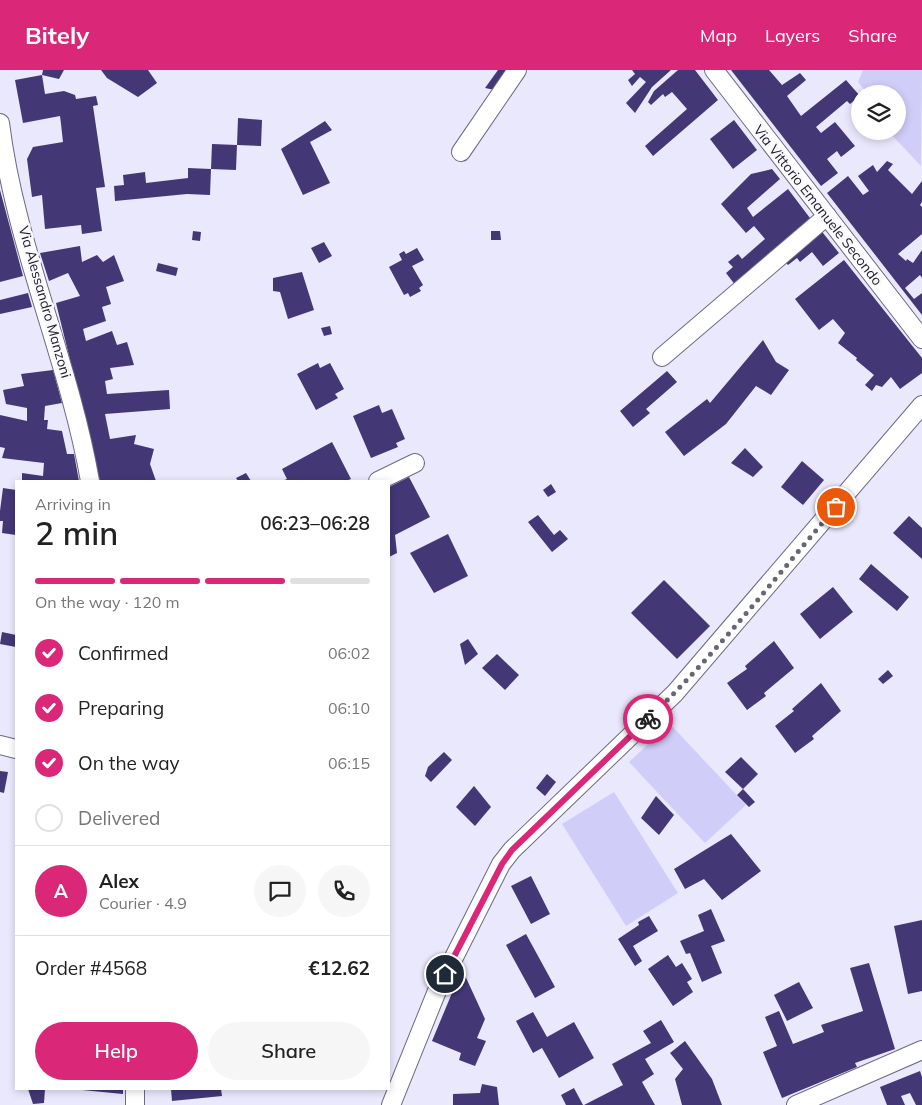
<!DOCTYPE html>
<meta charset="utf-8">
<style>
:root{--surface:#fff;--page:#f6f6f6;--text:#222;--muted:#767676;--line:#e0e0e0;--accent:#db2777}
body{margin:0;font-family:Mulish,sans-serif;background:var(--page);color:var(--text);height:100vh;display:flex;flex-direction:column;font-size:19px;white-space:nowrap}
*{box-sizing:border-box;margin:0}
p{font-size:16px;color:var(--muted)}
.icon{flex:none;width:28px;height:28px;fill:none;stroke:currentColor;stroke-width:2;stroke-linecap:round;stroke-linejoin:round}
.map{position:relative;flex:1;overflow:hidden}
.details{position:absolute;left:15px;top:410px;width:375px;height:610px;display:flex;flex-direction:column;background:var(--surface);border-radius:0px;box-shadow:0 2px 8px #0003}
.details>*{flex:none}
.fabs{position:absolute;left:851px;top:15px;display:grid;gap:10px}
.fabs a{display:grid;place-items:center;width:55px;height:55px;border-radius:50%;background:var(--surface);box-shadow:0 2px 8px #0003;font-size:25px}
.pin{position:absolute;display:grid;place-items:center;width:42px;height:42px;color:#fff;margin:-21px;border:2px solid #fff;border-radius:50%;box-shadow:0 1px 5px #0007}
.courier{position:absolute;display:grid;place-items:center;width:50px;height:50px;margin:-25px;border:4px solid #db2777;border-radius:50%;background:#fff;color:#222;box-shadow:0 1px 6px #0007}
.headline em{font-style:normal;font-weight:600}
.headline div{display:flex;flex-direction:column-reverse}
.headline{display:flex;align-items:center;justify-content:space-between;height:85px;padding:0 20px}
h1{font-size:32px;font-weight:600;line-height:38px}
.bar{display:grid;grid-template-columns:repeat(4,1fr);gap:8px 5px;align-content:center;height:60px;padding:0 20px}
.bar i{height:6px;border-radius:4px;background:var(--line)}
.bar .on{background:var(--accent)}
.bar p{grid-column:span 4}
.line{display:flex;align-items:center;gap:12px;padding:0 20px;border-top:1px solid var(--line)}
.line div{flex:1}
.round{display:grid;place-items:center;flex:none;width:52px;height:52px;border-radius:26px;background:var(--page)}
ol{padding:0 20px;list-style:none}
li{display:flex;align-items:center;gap:15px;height:55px}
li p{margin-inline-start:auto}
li .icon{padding:5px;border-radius:50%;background:var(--accent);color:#fff;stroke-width:4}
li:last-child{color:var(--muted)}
li i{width:28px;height:28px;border:2px solid var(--line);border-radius:50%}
.primary-button{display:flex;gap:10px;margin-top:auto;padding:10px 20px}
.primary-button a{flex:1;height:58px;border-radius:30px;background:var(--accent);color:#fff;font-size:20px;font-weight:600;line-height:58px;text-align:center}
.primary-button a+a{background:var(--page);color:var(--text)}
header{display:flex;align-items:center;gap:30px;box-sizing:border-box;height:70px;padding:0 25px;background:var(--accent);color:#fff}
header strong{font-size:24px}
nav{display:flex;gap:28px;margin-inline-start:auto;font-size:18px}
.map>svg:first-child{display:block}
.green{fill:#d1cdf9}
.building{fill:#433776}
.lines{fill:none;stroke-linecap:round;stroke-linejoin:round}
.minor-casing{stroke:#6c6a81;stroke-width:20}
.minor{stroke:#fff;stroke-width:18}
.done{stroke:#676673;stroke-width:5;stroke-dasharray:0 9}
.route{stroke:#db2777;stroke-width:6}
.labels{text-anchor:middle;stroke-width:5;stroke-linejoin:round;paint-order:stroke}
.street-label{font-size:14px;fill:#212029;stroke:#f8f8fd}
</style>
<header>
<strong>Bitely</strong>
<nav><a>Map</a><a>Layers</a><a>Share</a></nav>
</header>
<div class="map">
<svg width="922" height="1035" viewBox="0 0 922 1035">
<rect width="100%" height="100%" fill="#eae8fd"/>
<g class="green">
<path d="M863 0H922L921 96 888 61H898V24H868L858 12Z"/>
<path d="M670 654 746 735 705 773 629 692Z"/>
<path d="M614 722 678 823 626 856 562 754Z"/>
</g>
<g class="building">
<path d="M43 0H64L59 9 42 5Z"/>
<path d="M101 0H148L157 13 138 27 107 8Z"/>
<path d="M498 0H509L495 20 485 18Z"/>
<path d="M632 0H671L652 17 635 43 626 33 646 12 640 7 632 16 628 10 635 4Z"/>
<path d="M678 0H695L718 30 653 86 645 76 687 39 672 22 665 27 663 24 651 35 648 32 654 21Z"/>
<path d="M731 0H769L782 15 800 3 806 10 787 26 801 46 846 10 860 26 850 34 847 31 816 57 821 63 835 52 855 76 841 87 837 81 827 89 838 103 821 116Z"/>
<path d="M42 5 45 24 64 21 75 25 76 29 96 26 98 35 93 36 105 117 96 118 102 161 82 164 81 155 45 159 42 125 32 127 27 89 33 77 63 72 61 54 60 46 23 53 15 10Z"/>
<path d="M238 48 262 50 261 76 237 75 236 100 211 99 210 125 187 124 115 131 114 116 124 115 123 105 145 102 146 113 188 108V98L211 99 212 74 237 75Z"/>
<path d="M734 50 757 80 733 99 710 69Z"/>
<path d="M325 51 332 60 310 72 330 113 303 125 281 79Z"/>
<path d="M887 91 893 94 888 100 912 124 922 111V132L920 135 922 137V164L898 184 906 191 907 189 913 193 922 180V208L920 205 905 218 914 229 922 223V245L827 123 848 106 863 125 869 121 858 106 873 95 877 102Z"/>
<path d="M772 99 780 109 747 138 753 147 788 119 813 152 736 216 726 203 733 197 728 192 738 184 742 189 765 169 754 156 746 163 721 134 751 104Z"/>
<path d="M0 120 23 206 0 212Z"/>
<path d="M819 158 839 183 823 196 812 182 800 192 797 188 788 195 782 188Z"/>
<path d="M193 161 201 162 200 171 192 170Z"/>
<path d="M491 161H500L501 170H491Z"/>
<path d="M324 172 332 186 319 193 311 178Z"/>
<path d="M80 176 82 192 97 185 103 192 114 185 124 211 106 217 111 234 102 237 106 251 83 259 86 271 112 261 117 275 127 272 134 295 110 298 113 309 105 311 107 324 169 320 170 339 105 344 110 369 136 365 134 374 154 379 150 394 156 411H100L56 233 80 226 68 203 49 211 40 183Z"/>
<path d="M417 178 424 190 412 196 423 215 419 218 421 221 410 227 408 223 404 225 389 197 402 190 399 184 404 181 406 184Z"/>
<path d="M844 190 922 288V303L900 319 891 307 882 317 876 315 872 321 865 315 874 305 856 290 857 288 838 273 845 263 833 249 819 260 795 229Z"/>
<path d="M158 193 178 198 176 206 156 201Z"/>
<path d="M302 202 314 240 288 249 280 222 273 221V208Z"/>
<path d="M28 223 32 237 0 244V230Z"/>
<path d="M330 256 332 264 324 266 321 258Z"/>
<path d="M763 270 776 292 789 300 771 325 756 316 726 354 684 386 665 362 707 329 710 333Z"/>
<path d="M318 293 320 298 330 293 344 319 335 324 338 328 316 340 297 304Z"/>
<path d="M53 300 62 333 45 336 44 350H48L47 359 62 361 67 384H74L79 411H22V403L43 406 44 393 2 388 5 378 0 377V345L27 351V338L6 334 3 320 24 316 21 304Z"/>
<path d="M667 301 677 312 646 339 650 343 633 357 620 341Z"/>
<path d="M379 335 382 343 392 339 405 369 396 373 398 377 371 388 353 346Z"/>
<path d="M332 372 351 409 346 411H282L287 409 282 399Z"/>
<path d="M745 378 763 397 753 407 731 393Z"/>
<path d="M802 391 824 410 803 435 781 417Z"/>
<path d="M246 403 251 411H238L236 408Z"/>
<path d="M409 407 430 447 395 465 397 483 389 487V417Z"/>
<path d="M551 414 556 422 548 427 543 420Z"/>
<path d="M3 418 16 420V465L2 463 3 451H0V441Z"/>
<path d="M538 445 554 465 560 460 568 469 552 482 528 452Z"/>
<path d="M909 446 922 458V489L893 463Z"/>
<path d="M448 464 468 506 434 523 410 483Z"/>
<path d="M871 494 909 527 897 541 859 509Z"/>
<path d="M664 510 710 556 677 589 631 543Z"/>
<path d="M833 517 853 542 820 569 800 544Z"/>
<path d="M2 562 16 565V577L0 574Z"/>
<path d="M468 569 478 584 465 595 460 574Z"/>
<path d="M774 571 794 598 764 623 766 626 747 640 727 613 747 599 745 596Z"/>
<path d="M497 584 519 605 505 620 482 598Z"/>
<path d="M888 600 893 606 883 614 878 609Z"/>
<path d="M821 613 841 641 812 666 814 669 795 683 775 656 794 641 792 639Z"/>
<path d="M444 682 452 690 431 712 425 706 428 697Z"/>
<path d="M741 687 758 704 743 719 755 732 749 737 737 725 743 719 725 702Z"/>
<path d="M0 701 8 702 4 723 0 722Z"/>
<path d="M547 704 556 712 545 726 536 718Z"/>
<path d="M474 716 491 737 475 756 456 737Z"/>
<path d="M656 726 674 745 659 765 641 748Z"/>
<path d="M731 764 761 801 722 830 704 809 685 819 674 799Z"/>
<path d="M531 806 550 844 531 854 511 816Z"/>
<path d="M711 839 725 871 711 876 722 903 702 912 690 883 686 884 680 871 704 861 698 845Z"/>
<path d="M649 846 658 861 633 876 642 891 635 896 618 869 639 855 638 852Z"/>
<path d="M922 850V921L908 924 894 856Z"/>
<path d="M526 864 555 917 535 928 506 875Z"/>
<path d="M668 885 676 897 682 893 692 909 687 912 693 922 673 936 648 899Z"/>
<path d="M869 893 895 979 855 993 857 997 782 1028 763 982 777 976 765 947 779 941 793 974 824 962 821 955 863 941 850 898Z"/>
<path d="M462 899 485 949 477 968 486 971 475 996 459 990 461 983 432 971Z"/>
<path d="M799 912 813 938 787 951 774 925Z"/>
<path d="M533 942 547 967 574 952 594 988 559 1008 542 978 533 983 516 951Z"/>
<path d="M661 950 674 972 645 989 654 1004 642 1012 655 1035H584L623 1015 612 994 651 973 643 961Z"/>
<path d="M685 971 712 1009 722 1035H682L675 1009 683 999 670 983Z"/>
<path d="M920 1001 922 1007V1035H916L910 1023 901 1026 905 1035H887L880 1017Z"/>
<path d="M482 1014 497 1017 499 1035H453V1024L480 1023Z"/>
<path d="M574 1018 583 1035H566L561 1025Z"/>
<path d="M28 1019H45L44 1033 33 1034Z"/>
<path d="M82 1019H123V1024L82 1020Z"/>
<path d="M171 1019H221L222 1026 172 1031Z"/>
</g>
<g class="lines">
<g class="minor-casing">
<g id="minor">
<path d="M714 0 922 269"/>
<path d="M0 53C15 175 69 290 90 411"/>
<path d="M461 82 517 0"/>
<path d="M662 287 827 146"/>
<path d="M378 411 415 393"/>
<path d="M0 675 16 679"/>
<path d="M135 1019V1035"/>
<path d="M391 1035 437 921 501 794 512 780 675 623 922 335"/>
<path d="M796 1035 922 980"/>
</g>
</g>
<use href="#minor" class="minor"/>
</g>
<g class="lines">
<path class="done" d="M648 649C716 584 775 508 836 437"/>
<path class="route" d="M445 904 502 794 512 780 648 649"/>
</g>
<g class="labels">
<g class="street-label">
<text transform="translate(818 135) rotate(52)" y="5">Via Vittorio Emanuele Secondo</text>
<text transform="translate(45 232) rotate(74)" y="5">Via Alessandro Manzoni</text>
</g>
</g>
</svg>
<div class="fabs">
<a><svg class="icon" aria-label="layers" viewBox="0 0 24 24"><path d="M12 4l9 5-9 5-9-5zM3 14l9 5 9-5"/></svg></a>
</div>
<div class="pin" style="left:836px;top:437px;background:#ea580c"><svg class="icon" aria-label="bag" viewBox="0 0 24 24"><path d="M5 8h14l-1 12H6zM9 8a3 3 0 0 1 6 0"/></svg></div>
<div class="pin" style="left:445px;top:904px;background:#1f2937"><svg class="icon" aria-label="home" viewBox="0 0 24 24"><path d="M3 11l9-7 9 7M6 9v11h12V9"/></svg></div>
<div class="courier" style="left:648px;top:649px"><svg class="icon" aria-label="bike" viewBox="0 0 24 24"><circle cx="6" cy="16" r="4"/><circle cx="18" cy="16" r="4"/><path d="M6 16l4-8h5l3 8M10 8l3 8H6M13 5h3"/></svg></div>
<section class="details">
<div class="headline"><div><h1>2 min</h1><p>Arriving in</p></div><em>06:23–06:28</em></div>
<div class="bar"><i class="on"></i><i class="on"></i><i class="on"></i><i></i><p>On the way · 120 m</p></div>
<ol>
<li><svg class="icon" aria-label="check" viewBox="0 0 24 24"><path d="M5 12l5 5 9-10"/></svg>Confirmed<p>06:02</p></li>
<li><svg class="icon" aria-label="check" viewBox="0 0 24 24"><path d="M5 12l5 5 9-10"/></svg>Preparing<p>06:10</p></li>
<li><svg class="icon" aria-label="check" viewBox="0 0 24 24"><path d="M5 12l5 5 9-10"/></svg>On the way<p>06:15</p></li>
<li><i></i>Delivered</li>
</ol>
<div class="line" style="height:90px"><b class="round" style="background:var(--accent);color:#fff">A</b><div><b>Alex</b><p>Courier · 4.9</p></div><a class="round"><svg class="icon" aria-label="chat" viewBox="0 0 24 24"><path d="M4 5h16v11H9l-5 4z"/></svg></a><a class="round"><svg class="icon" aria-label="phone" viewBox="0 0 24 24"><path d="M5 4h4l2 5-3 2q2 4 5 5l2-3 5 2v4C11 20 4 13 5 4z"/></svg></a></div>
<div class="line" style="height:65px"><div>Order #4568</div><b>€12.62</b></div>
<div class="primary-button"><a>Help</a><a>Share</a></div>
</section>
</div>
